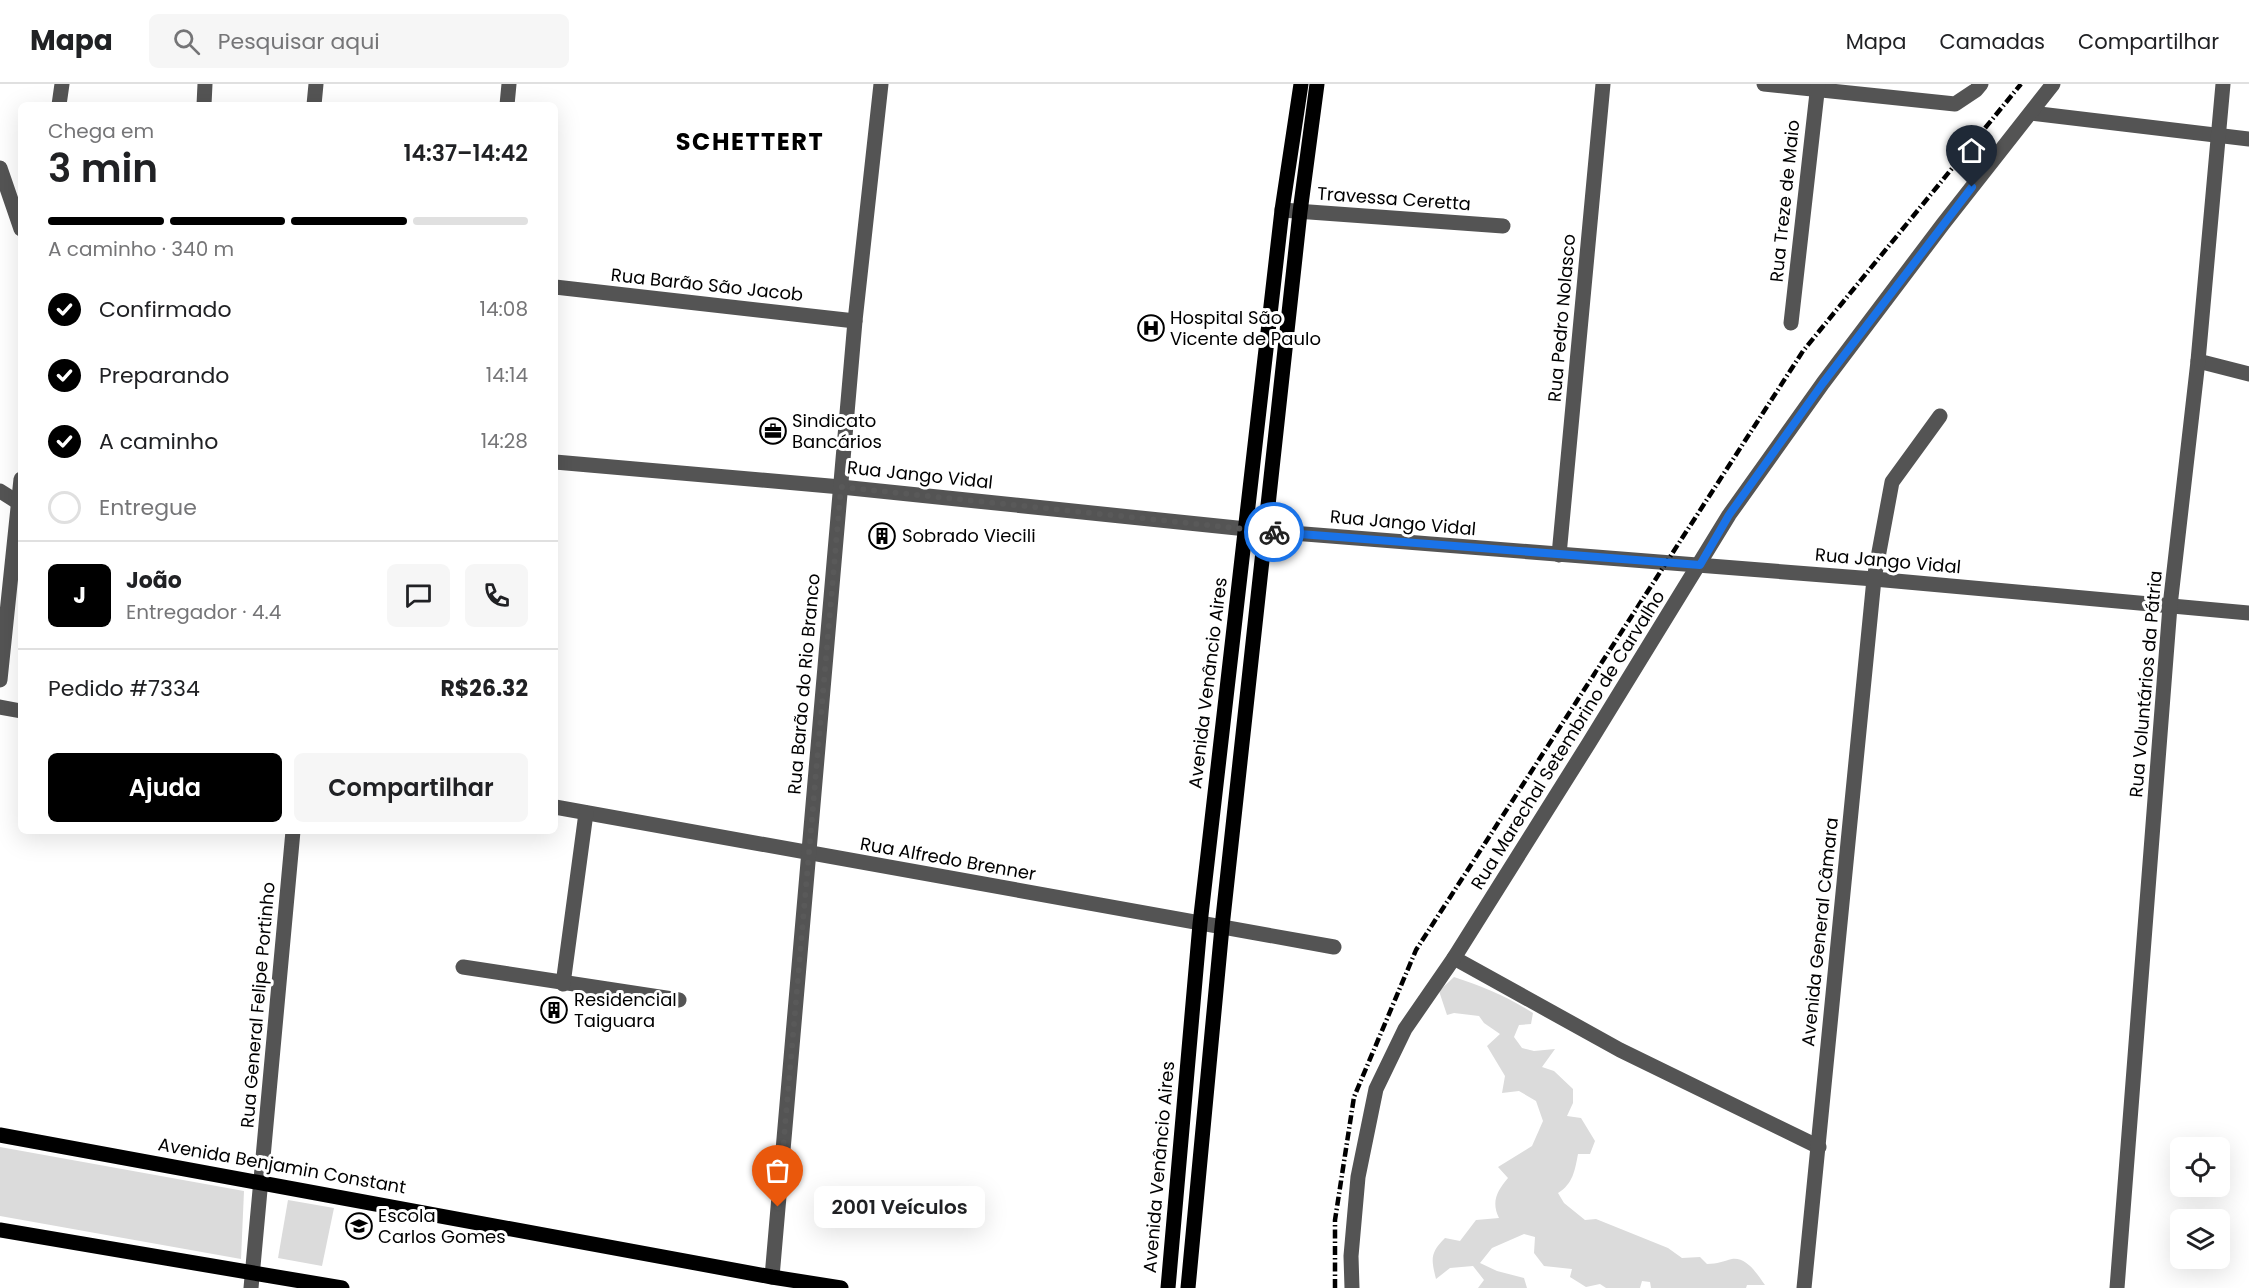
<!DOCTYPE html>
<html lang="pt">
<meta charset="utf-8">
<style>
:root{--surface:#fff;--page:#f6f6f6;--text:#202124;--muted:#757577;--line:#e0e0e0;--accent:#000}
body{margin:0;font-family:Poppins,sans-serif;background:var(--page);color:var(--text);height:100vh;display:flex;flex-direction:column;font-size:22px;white-space:nowrap}
*{box-sizing:border-box;margin:0}
p{font-size:20px;color:var(--muted)}
.icon{flex:none;width:33px;height:33px;fill:none;stroke:currentColor;stroke-width:2;stroke-linecap:round;stroke-linejoin:round}
.map{position:relative;flex:1;overflow:hidden}
.drawer{position:absolute;left:18px;top:18px;width:540px;height:732px;display:flex;flex-direction:column;background:var(--surface);border-radius:9px;box-shadow:0 6px 24px #0002}
.drawer>*{flex:none}
.buttons{position:absolute;left:2170px;top:1053px;display:grid;gap:12px}
.buttons a{display:grid;place-items:center;width:60px;height:60px;border-radius:9px;background:var(--surface);box-shadow:0 6px 24px #0002;font-size:30px}
.pin{position:absolute;display:grid;place-items:center;width:51px;height:51px;color:#fff;margin:-62px -26px;border-radius:50% 50% 50% 0;rotate:-45deg;box-shadow:0 0 6px #0007}
.pin .icon{rotate:45deg}
.courier{position:absolute;display:grid;place-items:center;width:60px;height:60px;margin:-30px;border:4px solid #1a73e8;border-radius:50%;background:#fff;color:#222;box-shadow:0 2px 8px #0007}
.bubble{position:absolute;height:42px;border-radius:9px;background:var(--surface);box-shadow:0 6px 24px #0002;font-size:20px;font-weight:600;line-height:42px;text-align:center}
.headline em{font-style:normal;font-weight:600}
.headline div{display:flex;flex-direction:column-reverse}
.headline{display:flex;align-items:center;justify-content:space-between;height:102px;padding:0 30px}
h1{font-size:39px;font-weight:600;line-height:45px}
.bar{display:grid;grid-template-columns:repeat(4,1fr);gap:9px 6px;align-content:center;height:72px;padding:0 30px}
.bar i{height:8px;border-radius:4px;background:var(--line)}
.bar .active{background:var(--accent)}
.bar p{grid-column:span 4}
.line{display:flex;align-items:center;gap:15px;padding:0 30px;border-top:2px solid var(--line)}
.line div{flex:1}
.round{display:grid;place-items:center;flex:none;width:63px;height:63px;border-radius:9px;background:var(--page)}
ol{padding:0 30px;list-style:none}
li{display:flex;align-items:center;gap:18px;height:66px}
li p{margin-inline-start:auto}
li .icon{padding:6px;border-radius:50%;background:var(--accent);color:#fff;stroke-width:4}
li:last-child{color:var(--muted)}
li i{width:33px;height:33px;border:3px solid var(--line);border-radius:50%}
.button{display:flex;gap:12px;margin-top:auto;padding:12px 30px}
.button a{flex:1;height:69px;border-radius:9px;background:var(--accent);color:#fff;font-size:24px;font-weight:600;line-height:69px;text-align:center}
.button a+a{background:var(--page);color:var(--text)}
header{display:flex;align-items:center;gap:36px;box-sizing:border-box;height:84px;padding:0 30px;background:var(--surface);border-bottom:2px solid var(--line)}
header strong{font-size:28px}
nav{display:flex;gap:33px;margin-inline-start:auto;font-size:21px}
.search{width:420px;height:54px;background:var(--page);display:flex;align-items:center;gap:15px;box-sizing:border-box;padding:0 21px;border-radius:9px;color:var(--muted);font-size:22px}
.map>svg:first-child{display:block}
.green{fill:#dbdbdb}
.lines{fill:none;stroke-linecap:round;stroke-linejoin:round}
.minor{stroke:#545454;stroke-width:15}
.major{stroke:#000;stroke-width:15}
.rail{stroke:#000;stroke-width:4.5;stroke-dasharray:9 3 1.5 3;stroke-linecap:butt}
.done{stroke:#595959;stroke-width:6;stroke-dasharray:0 10.8}
.route{stroke:#1a73e8;stroke-width:8}
.labels{text-anchor:middle;stroke-width:6;stroke-linejoin:round;paint-order:stroke}
.street-label{font-size:18px;fill:#000;stroke:#fff}
.poi-label{font-size:18px;fill:#000;stroke:#fff;text-anchor:start}
.district-label{font-size:24px;font-weight:bold;letter-spacing:1.5px;fill:#000;stroke:#fff}
</style>
<header>
<strong>Mapa</strong>
<div class="search"><svg class="icon" aria-label="search" viewBox="0 0 24 24"><circle cx="10" cy="10" r="6"/><path d="M15 15l6 6"/></svg>Pesquisar aqui</div>
<nav><a>Mapa</a><a>Camadas</a><a>Compartilhar</a></nav>
</header>
<div class="map">
<svg width="2249" height="1204" viewBox="0 0 2249 1204">
<rect width="100%" height="100%" fill="#fff"/>
<g class="green">
<path d="M1454 893C1482 902 1508 913 1533 929L1531 940 1519 941 1514 953 1522 964 1534 967 1555 965 1542 983 1554 987 1573 1005V1019L1567 1032 1581 1034 1595 1057 1590 1070H1578C1575 1086 1573 1100 1558 1109L1564 1119 1585 1136 1596 1135 1668 1164 1682 1174 1700 1173 1707 1180C1718 1180 1723 1177 1732 1175 1747 1173 1757 1190 1765 1201H1747L1746 1204H1651L1650 1198 1642 1197 1640 1204H1606L1600 1200 1586 1203 1570 1193 1572 1185 1544 1182 1534 1169 1535 1153 1524 1150 1492 1164 1480 1179 1497 1187 1524 1194 1527 1204H1478L1484 1196 1473 1182 1450 1184 1436 1195C1431 1175 1430 1169 1445 1154L1460 1157 1476 1136 1499 1134C1491 1118 1497 1107 1508 1094L1498 1083 1532 1062 1543 1037 1536 1017 1519 1007 1502 1009 1505 992 1487 962 1500 950 1484 939 1479 932 1454 929 1447 931 1439 907Z"/>
<path d="M0 1063 244 1107 241 1175 0 1132Z"/>
<path d="M288 1116 334 1124 322 1182 278 1174Z"/>
</g>
<g class="lines">
<g class="minor">
<path d="M1764 0 1955 20 1976 6 1981 0"/>
<path d="M59 21 62 0"/>
<path d="M204 21 205 0"/>
<path d="M314 21 316 0"/>
<path d="M507 21 509 0"/>
<path d="M2031 29 2249 55"/>
<path d="M0 84 21 145"/>
<path d="M1282 126 1503 142"/>
<path d="M555 203 855 237"/>
<path d="M1791 239 1818 0"/>
<path d="M2198 277 2249 290"/>
<path d="M555 378 841 403 1266 447 1874 495 2249 529"/>
<path d="M0 407 19 419"/>
<path d="M1559 471 1603 0"/>
<path d="M0 596 21 395"/>
<path d="M0 623 21 627"/>
<path d="M555 723 1334 863"/>
<path d="M1454 874 1620 966 1819 1063"/>
<path d="M463 883 679 916"/>
<path d="M563 900 586 729"/>
<path d="M772 1193 855 237 881 0"/>
<path d="M251 1204 293 747"/>
<path d="M1352 1204 1351 1172 1358 1093 1376 1005 1405 945 1454 874 1589 659 1729 431 1823 299 1943 140 2053 0"/>
<path d="M1804 1204 1874 495 1892 398 1940 332"/>
<path d="M2117 1204 2170 522 2198 277 2223 0"/>
</g>
<g class="major">
<path d="M0 1051 772 1193 841 1204"/>
<path d="M0 1146 342 1204"/>
<path d="M1168 1204 1200 840 1282 126 1301 0"/>
<path d="M1188 1204 1222 843 1300 128 1317 0"/>
</g>
<path class="rail" d="M1335 1204V1136L1354 1013 1416 866 1803 267 2021 0"/>
</g>
<g class="lines">
<path class="done" d="M778 1123 841 403 1274 448"/>
<path class="route" d="M1274 448 1700 481 1729 431 1823 299 1972 103"/>
</g>
<defs>
<g id="hospital-ring" transform="scale(1.35)"><circle r="9.5" fill="#fff" stroke="#000" stroke-width="1.5"/><path d="M-5-5h3v3.5h4V-5h3V5h-3V1.5h-4V5h-3Z" fill="#000"/></g>
<g id="office-ring" transform="scale(1.35)"><circle r="9.5" fill="#fff" stroke="#000" stroke-width="1.5"/><path d="M-6-3h4V-5.5h4V-3h4V5H-6ZM-1-4.5V-3h2v-1.5ZM-6 0V1H6V0Z" fill="#000"/></g>
<g id="building-ring" transform="scale(1.35)"><circle r="9.5" fill="#fff" stroke="#000" stroke-width="1.5"/><path d="M-4-6H4V6H1V3H-1V6H-4ZM-2.5-4.3h1.7v1.8h-1.7ZM.8-4.3h1.7v1.8H.8ZM-2.5-1h1.7V.8h-1.7ZM.8-1h1.7V.8H.8Z" fill="#000"/></g>
<g id="school-ring" transform="scale(1.35)"><circle r="9.5" fill="#fff" stroke="#000" stroke-width="1.5"/><path d="M0-5L7-2L0 1L-7-2ZM-4 1L0 2.5L4 1V4Q0 6-4 4Z" fill="#000"/></g>
</defs>
<g fill-rule="evenodd">
<use href="#hospital-ring" x="1151" y="244"/>
<use href="#office-ring" x="773" y="347"/>
<use href="#building-ring" x="882" y="452"/>
<use href="#building-ring" x="554" y="926"/>
<use href="#school-ring" x="359" y="1142"/>
</g>
<g class="labels">
<g class="street-label">
<text transform="translate(1394 115) rotate(4)" y="6">Travessa Ceretta</text>
<text transform="translate(1785 117) rotate(-84)" y="6">Rua Treze de Maio</text>
<text transform="translate(707 201) rotate(6)" y="6">Rua Barão São Jacob</text>
<text transform="translate(1562 234) rotate(-85)" y="6">Rua Pedro Nolasco</text>
<text transform="translate(920 391) rotate(6)" y="6">Rua Jango Vidal</text>
<text transform="translate(1403 439) rotate(5)" y="6">Rua Jango Vidal</text>
<text transform="translate(1888 477) rotate(5)" y="6">Rua Jango Vidal</text>
<text transform="translate(1208 599) rotate(-83)" y="6">Avenida Venâncio Aires</text>
<text transform="translate(804 600) rotate(-85)" y="6">Rua Barão do Rio Branco</text>
<text transform="translate(2146 600) rotate(-85)" y="6">Rua Voluntários da Pátria</text>
<text transform="translate(1568 656) rotate(-58)" y="6">Rua Marechal Setembrino de Carvalho</text>
<text transform="translate(948 775) rotate(10)" y="6">Rua Alfredo Brenner</text>
<text transform="translate(1820 848) rotate(-84)" y="6">Avenida General Câmara</text>
<text transform="translate(258 921) rotate(-85)" y="6">Rua General Felipe Portinho</text>
<text transform="translate(282 1082) rotate(10)" y="6">Avenida Benjamin Constant</text>
<text transform="translate(1159 1083) rotate(-85)" y="6">Avenida Venâncio Aires</text>
</g>
<g class="poi-label">
<text x="1170" y="240">Hospital São<tspan x="1170" dy="21">Vicente de Paulo</tspan></text>
<text x="792" y="343">Sindicato<tspan x="792" dy="21">Bancários</tspan></text>
<text x="902" y="458">Sobrado Viecili</text>
<text x="574" y="922">Residencial<tspan x="574" dy="21">Taiguara</tspan></text>
<text x="378" y="1138">Escola<tspan x="378" dy="21">Carlos Gomes</tspan></text>
</g>
<g class="district-label">
<text x="750" y="66">SCHETTERT</text>
</g>
</g>
</svg>
<div class="buttons">
<a><svg class="icon" aria-label="locate" viewBox="0 0 24 24"><circle cx="12" cy="12" r="6"/><path d="M12 2v4M12 18v4M2 12h4M18 12h4"/></svg></a>
<a><svg class="icon" aria-label="layers" viewBox="0 0 24 24"><path d="M12 4l9 5-9 5-9-5zM3 14l9 5 9-5"/></svg></a>
</div>
<div class="pin" style="left:778px;top:1123px;background:#ea580c"><svg class="icon" aria-label="bag" viewBox="0 0 24 24"><path d="M5 8h14l-1 12H6zM9 8a3 3 0 0 1 6 0"/></svg></div>
<div class="pin" style="left:1972px;top:103px;background:#1f2937"><svg class="icon" aria-label="home" viewBox="0 0 24 24"><path d="M3 11l9-7 9 7M6 9v11h12V9"/></svg></div>
<div class="courier" style="left:1274px;top:448px"><svg class="icon" aria-label="bike" viewBox="0 0 24 24"><circle cx="6" cy="16" r="4"/><circle cx="18" cy="16" r="4"/><path d="M6 16l4-8h5l3 8M10 8l3 8H6M13 5h3"/></svg></div>
<div class="bubble" style="left:814px;top:1102px;width:171px">2001 Veículos</div>
<section class="drawer">
<div class="headline"><div><h1>3 min</h1><p>Chega em</p></div><em>14:37–14:42</em></div>
<div class="bar"><i class="active"></i><i class="active"></i><i class="active"></i><i></i><p>A caminho · 340 m</p></div>
<ol>
<li><svg class="icon" aria-label="check" viewBox="0 0 24 24"><path d="M5 12l5 5 9-10"/></svg>Confirmado<p>14:08</p></li>
<li><svg class="icon" aria-label="check" viewBox="0 0 24 24"><path d="M5 12l5 5 9-10"/></svg>Preparando<p>14:14</p></li>
<li><svg class="icon" aria-label="check" viewBox="0 0 24 24"><path d="M5 12l5 5 9-10"/></svg>A caminho<p>14:28</p></li>
<li><i></i>Entregue</li>
</ol>
<div class="line" style="height:108px"><b class="round" style="background:var(--accent);color:#fff">J</b><div><b>João</b><p>Entregador · 4.4</p></div><a class="round"><svg class="icon" aria-label="chat" viewBox="0 0 24 24"><path d="M4 5h16v11H9l-5 4z"/></svg></a><a class="round"><svg class="icon" aria-label="phone" viewBox="0 0 24 24"><path d="M5 4h4l2 5-3 2q2 4 5 5l2-3 5 2v4C11 20 4 13 5 4z"/></svg></a></div>
<div class="line" style="height:78px"><div>Pedido #7334</div><b>R$26.32</b></div>
<div class="button"><a>Ajuda</a><a>Compartilhar</a></div>
</section>
</div>
